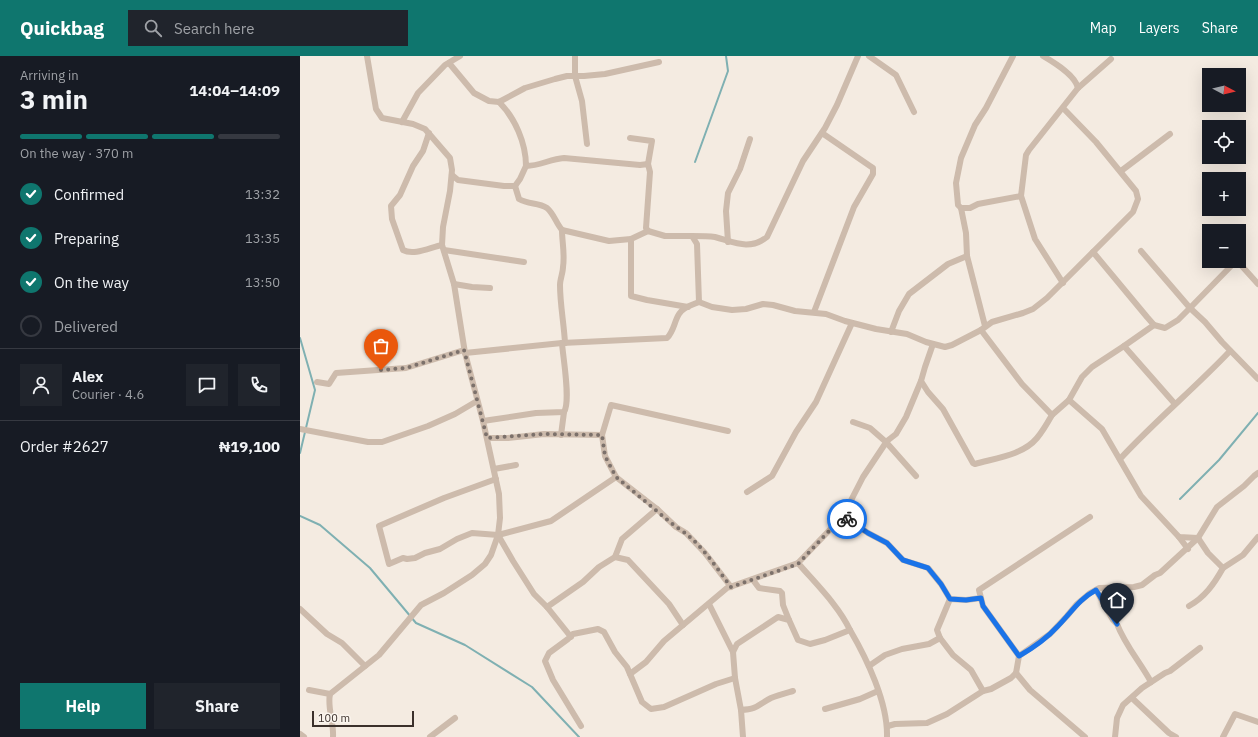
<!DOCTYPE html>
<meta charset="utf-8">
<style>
:root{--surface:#171b24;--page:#20242c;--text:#f1f3f6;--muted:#9ea1a6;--line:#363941;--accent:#0f766e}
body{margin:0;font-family:"IBM Plex Sans",sans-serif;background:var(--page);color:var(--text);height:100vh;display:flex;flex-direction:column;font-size:15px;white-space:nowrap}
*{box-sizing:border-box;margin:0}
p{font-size:13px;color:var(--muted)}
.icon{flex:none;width:22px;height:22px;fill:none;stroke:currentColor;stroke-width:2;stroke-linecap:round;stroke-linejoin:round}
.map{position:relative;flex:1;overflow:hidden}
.side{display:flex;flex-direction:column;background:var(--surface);width:300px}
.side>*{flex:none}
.needle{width:26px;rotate:97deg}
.buttons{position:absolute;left:902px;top:12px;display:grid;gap:8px}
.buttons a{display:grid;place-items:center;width:44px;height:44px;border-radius:0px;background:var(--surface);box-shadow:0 4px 16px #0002;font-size:20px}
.scale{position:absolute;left:12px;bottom:10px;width:102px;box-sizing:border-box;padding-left:4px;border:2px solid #3b302b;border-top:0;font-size:11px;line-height:14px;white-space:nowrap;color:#3b302b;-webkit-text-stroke:3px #fbf5ee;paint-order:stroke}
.pin{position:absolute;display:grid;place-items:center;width:34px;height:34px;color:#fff;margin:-41px -17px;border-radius:50% 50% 50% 0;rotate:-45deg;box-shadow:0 0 4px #0007}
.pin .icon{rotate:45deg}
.courier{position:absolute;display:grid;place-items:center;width:40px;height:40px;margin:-20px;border:3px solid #1a73e8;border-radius:50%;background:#fff;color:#222;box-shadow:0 1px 5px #0007}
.overview em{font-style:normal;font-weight:700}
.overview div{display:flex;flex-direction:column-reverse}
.overview{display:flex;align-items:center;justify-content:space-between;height:68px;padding:0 20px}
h1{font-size:26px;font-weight:700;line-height:30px}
.bar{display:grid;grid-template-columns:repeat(4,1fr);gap:6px 4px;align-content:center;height:48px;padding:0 20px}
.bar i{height:5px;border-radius:3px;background:var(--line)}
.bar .current{background:var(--accent)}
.bar p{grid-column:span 4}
.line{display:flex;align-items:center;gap:10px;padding:0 20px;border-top:1px solid var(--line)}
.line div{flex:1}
.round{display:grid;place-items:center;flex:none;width:42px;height:42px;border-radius:0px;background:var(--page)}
ol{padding:0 20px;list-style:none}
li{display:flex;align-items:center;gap:12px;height:44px}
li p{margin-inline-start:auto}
li .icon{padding:4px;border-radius:50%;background:var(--accent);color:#fff;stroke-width:4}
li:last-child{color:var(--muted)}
li i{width:22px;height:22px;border:2px solid var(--line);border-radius:50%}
.action{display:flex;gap:8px;margin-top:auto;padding:8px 20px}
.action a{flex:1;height:46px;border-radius:0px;background:var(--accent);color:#fff;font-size:16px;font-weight:700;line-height:46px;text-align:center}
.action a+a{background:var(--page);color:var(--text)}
header{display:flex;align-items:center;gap:24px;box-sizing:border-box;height:56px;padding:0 20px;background:var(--accent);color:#fff}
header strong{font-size:19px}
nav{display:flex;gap:22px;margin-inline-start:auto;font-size:14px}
.search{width:280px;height:36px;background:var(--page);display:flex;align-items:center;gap:10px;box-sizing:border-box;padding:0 14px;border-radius:0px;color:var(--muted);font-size:15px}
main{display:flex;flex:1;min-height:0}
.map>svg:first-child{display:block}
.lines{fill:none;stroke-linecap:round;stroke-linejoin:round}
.stream{stroke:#7fb0b2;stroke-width:2}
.street{stroke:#cdbbac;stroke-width:6}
.done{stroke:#7c716b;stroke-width:4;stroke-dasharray:0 7.2}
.route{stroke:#1a73e8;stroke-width:5}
</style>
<header>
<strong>Quickbag</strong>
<div class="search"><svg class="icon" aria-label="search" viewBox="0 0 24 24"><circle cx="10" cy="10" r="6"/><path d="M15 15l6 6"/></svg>Search here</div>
<nav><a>Map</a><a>Layers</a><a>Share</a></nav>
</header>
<main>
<section class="side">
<div class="overview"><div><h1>3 min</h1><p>Arriving in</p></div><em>14:04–14:09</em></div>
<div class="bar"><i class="current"></i><i class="current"></i><i class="current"></i><i></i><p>On the way · 370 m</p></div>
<ol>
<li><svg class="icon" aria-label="check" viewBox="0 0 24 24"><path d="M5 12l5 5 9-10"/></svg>Confirmed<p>13:32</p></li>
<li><svg class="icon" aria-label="check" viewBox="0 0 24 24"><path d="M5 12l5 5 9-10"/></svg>Preparing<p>13:35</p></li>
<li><svg class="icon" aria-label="check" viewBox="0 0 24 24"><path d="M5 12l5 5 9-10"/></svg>On the way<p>13:50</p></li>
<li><i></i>Delivered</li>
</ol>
<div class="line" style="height:72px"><a class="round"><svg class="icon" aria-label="person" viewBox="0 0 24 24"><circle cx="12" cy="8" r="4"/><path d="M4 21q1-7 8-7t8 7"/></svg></a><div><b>Alex</b><p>Courier · 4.6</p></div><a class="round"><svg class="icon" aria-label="chat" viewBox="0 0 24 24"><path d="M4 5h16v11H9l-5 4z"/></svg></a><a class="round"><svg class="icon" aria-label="phone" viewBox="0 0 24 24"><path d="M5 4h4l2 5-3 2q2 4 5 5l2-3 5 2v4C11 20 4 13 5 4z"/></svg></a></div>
<div class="line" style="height:52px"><div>Order #2627</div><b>₦19,100</b></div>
<div class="action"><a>Help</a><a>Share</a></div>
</section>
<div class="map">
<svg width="958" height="681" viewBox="0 0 958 681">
<rect width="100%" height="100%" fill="#f4ebe1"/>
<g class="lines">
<g class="stream">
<path d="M395 106 428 15 426 0"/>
<path d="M0 282 15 334 0 397"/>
<path d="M880 443 919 404 958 357"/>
<path d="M0 460 20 469 70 512 116 567 165 589 232 631 279 681"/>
</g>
<g class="street">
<path d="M275 0V20L282 45 287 88"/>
<path d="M569 0 596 19 614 56"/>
<path d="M743 0C755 7 775 19 778 32"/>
<path d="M149 7 174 37 189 45 199 46 225 32 255 23 267 20H284L305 18 359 6"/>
<path d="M199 46C215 62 226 87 226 110 240 110 250 103 264 102L340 109 348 108 350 116 346 172 348 175"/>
<path d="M102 66 118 37 145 9 160 0"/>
<path d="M129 77 123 95 113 110 100 139 91 150 92 163 103 194C114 200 131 191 142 189"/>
<path d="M330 82 352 85 348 108"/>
<path d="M821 115 870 78"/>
<path d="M152 119 158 124 204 130H215L220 123 226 110"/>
<path d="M215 130 219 143C229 149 238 146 247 152 254 158 256 167 262 174L309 185 331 183 348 175 365 180H392L397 188 399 246"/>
<path d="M661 152H670L678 148 721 140"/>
<path d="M262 174C262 186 265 198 263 211 263 217 260 223 260 229 260 248 264 268 265 287"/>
<path d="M392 180C400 180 408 180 415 181 434 186 449 195 467 181L503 105 525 72 537 49 558 0"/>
<path d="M331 183V240L347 244 388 251"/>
<path d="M428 186 426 155 428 137 440 113 450 83"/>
<path d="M144 194 224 206"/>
<path d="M841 195 890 252 933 208H940L958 228"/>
<path d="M793 196 847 261 854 269 865 272 878 264 890 252 905 266 922 286 958 323"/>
<path d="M763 227 735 183 721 140 726 99 729 94 778 32 811 3"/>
<path d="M154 228 172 231 190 232"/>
<path d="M514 256 554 151 573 118V112L570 110 522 77"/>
<path d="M685 270 667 200 666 177 661 152 658 149 656 127 661 102 675 69 686 52 713 0"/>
<path d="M681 274 722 328 752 359 769 344 802 373 841 440 879 481 898 482 908 497 923 512 943 499 958 481"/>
<path d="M591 276 599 255 609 238 648 208 667 200"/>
<path d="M633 288 625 311 621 325 628 336 643 353 673 407 675 408C696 402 723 399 737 382 743 375 748 366 752 359"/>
<path d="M824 290 875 348"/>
<path d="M165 297 262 287 367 282C374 275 374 266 379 258 383 251 392 249 399 246L412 251 432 254 446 253 463 248 473 249 495 255 526 258 545 265 576 273 607 278 626 286 645 291 652 289 681 274 692 266 723 257 733 253 747 242 833 156 838 143 836 135 796 86 763 52"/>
<path d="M17 326 29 328 36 317 106 312 164 294"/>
<path d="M769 344 782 321 792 311 824 290 854 269"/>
<path d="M183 365 236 357 264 356C271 345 263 302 262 287"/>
<path d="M553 366 570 372 586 386 616 420"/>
<path d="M0 373 68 386H82L128 370 155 358 177 345"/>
<path d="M428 375 311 349 302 379 305 400 316 421 357 453 376 471 386 477 405 497 431 531"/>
<path d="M261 379 264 356"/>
<path d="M187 382H208L244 378 302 379"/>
<path d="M820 403C855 365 895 332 930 295"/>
<path d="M194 413 216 409"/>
<path d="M196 423 144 442 79 470 89 508 103 502 107 503 115 502 125 497 140 493 157 483 172 477 198 479 251 465 316 421"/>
<path d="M447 436 472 420 496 376 516 346 552 267"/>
<path d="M543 460 568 477 587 487 603 504 628 512 641 528 650 543"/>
<path d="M198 479 213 505 234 538 247 551 271 581"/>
<path d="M879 481 888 493"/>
<path d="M315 501 328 504 369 548 383 569"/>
<path d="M453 524 459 532 480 535 482 537 483 549 489 564"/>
<path d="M796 534 813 564 817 568C825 589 840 606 851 626"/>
<path d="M681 542 666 544 650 543 637 574 640 582 653 599 671 614 683 635"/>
<path d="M409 548 433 596"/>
<path d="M889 550C905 541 914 528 923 512"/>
<path d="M247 551 283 526 299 511 315 501 322 483 357 453"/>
<path d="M0 553 27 578 42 587 65 610"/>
<path d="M550 574C538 549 516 528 498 507L543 460 563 421 587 385 596 378 606 361 621 325"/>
<path d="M719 600 683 550 679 534 790 461"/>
<path d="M569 610 585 599 602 593 629 588 640 582"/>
<path d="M716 617 730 634 785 681"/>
<path d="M330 618 346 606 364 585 427 532 498 507"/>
<path d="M9 634 30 638"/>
<path d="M493 635C486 637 478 639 471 642 457 649 459 653 441 654L435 622 433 596 437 588 478 561 489 564 498 584 510 588 525 584 550 574C567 603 588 647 587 681"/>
<path d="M832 642 869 677 876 681"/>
<path d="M525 653 560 643 578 635"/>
<path d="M441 654 443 681"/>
<path d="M281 670 253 624 245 605 249 597 268 583 273 578 298 573 304 576 315 596 327 611 342 646 351 653 364 651 416 628 435 622"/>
<path d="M588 670 595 668 627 667 647 658 683 635 691 633 711 622 716 617 719 600 750 578 767 560 777 548 790 537 799 532 834 531 842 529 855 519 860 517 898 482 917 451 944 430 954 420 958 417"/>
<path d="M0 678 4 681"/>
<path d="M33 681C34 666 27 652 30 638L79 599 121 549 144 537 172 519 185 508 191 499 198 479 200 462 199 438 183 365 165 297 154 228 142 189 143 171 150 135 152 114 150 102 125 73 113 68 82 62 76 53 67 0"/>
<path d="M130 681 155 662"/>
<path d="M815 681 817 662 823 649 842 632 865 617 870 615 900 592"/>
<path d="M923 681 935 658 958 666"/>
</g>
</g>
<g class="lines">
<path class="done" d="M81 314 106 312 164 294 187 382 244 378 302 379 305 400 316 421 376 471C399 484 415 510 431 531L498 508 543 460 547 463"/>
<path class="route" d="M547 463 568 477 587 487 603 504 628 512 641 528 650 543 666 544 681 542 683 550 719 600C733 592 747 582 758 570 771 557 779 543 796 534L817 568"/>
</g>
</svg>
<div class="buttons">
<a><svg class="needle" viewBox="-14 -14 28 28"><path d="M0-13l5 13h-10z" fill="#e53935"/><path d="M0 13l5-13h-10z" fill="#9ea1a6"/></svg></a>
<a><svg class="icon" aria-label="locate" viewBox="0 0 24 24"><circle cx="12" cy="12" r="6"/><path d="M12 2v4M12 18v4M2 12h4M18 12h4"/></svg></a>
<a>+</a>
<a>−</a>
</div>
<div class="scale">100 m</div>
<div class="pin" style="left:81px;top:314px;background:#ea580c"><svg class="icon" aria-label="bag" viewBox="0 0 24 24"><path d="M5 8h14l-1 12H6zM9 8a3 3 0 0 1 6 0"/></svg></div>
<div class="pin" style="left:817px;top:568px;background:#1f2937"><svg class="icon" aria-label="home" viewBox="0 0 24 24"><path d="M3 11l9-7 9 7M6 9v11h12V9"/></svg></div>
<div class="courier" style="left:547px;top:463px"><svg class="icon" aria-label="bike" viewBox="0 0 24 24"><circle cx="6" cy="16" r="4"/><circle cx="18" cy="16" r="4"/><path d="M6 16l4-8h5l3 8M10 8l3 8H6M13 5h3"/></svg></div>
</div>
</main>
